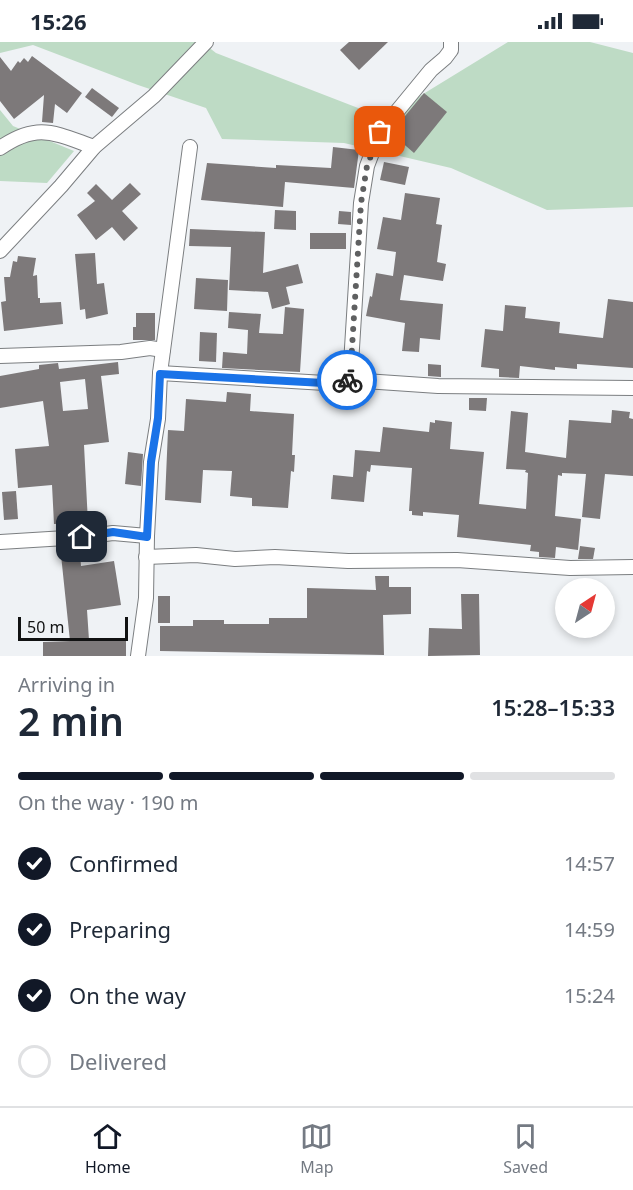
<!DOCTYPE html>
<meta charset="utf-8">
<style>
:root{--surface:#fff;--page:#f6f6f7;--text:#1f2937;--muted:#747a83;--line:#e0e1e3;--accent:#111827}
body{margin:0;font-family:"Noto Sans",sans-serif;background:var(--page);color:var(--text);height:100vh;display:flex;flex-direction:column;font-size:22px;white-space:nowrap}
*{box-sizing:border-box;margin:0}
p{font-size:20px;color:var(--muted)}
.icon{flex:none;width:33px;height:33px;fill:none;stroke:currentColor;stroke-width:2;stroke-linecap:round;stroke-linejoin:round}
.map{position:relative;height:614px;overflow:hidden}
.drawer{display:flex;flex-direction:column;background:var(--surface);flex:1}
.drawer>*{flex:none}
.needle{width:39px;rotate:36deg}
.controls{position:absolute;left:555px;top:536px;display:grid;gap:12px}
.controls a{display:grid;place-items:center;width:60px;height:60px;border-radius:50%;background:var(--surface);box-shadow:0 3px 9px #0003;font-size:30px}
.scale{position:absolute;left:18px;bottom:15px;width:110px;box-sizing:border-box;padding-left:6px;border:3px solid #111212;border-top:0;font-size:16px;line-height:21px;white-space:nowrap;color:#111212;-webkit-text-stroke:4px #eff2f5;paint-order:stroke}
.pin{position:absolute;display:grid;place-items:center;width:51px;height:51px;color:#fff;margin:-26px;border-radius:12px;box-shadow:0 3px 9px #0006}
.courier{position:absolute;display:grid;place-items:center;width:60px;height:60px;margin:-30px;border:4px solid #1a73e8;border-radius:50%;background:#fff;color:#222;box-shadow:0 2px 8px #0007}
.overview em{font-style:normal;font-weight:600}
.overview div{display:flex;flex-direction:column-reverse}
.overview{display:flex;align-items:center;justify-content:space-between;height:102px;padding:0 18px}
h1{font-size:39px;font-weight:600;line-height:45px}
.bar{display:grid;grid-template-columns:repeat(4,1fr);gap:9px 6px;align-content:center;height:72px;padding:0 18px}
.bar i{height:8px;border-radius:4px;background:var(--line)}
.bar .selected{background:var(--accent)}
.bar p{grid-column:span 4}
ol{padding:0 18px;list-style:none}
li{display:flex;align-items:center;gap:18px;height:66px}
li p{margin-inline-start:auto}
li .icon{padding:6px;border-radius:50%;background:var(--accent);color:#fff;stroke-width:4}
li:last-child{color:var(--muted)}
li i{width:33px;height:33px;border:3px solid var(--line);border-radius:50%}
.status{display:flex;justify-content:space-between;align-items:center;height:42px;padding:0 30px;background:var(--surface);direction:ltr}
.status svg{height:16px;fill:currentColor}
.menu{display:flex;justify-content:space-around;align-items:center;height:84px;border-top:2px solid var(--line);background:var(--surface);font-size:16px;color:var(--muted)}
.menu a{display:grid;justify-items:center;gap:3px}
.menu .selected{color:var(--accent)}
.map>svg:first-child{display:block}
.green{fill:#bedbc5}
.building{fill:#7d797a;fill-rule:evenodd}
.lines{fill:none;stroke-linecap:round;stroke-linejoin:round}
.street-casing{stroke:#7b7e80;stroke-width:16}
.street{stroke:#fff;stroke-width:14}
.done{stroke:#5f6061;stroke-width:6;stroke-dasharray:0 10.8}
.route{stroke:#1a73e8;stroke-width:8}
</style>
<div class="status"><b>15:26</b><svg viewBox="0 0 49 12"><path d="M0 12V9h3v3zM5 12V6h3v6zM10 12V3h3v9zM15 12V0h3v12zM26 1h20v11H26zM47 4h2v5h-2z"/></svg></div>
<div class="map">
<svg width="633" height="614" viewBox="0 0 633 614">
<rect width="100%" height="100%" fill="#eff2f5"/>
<g class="green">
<path d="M0 0H202L216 11 384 76 508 0H590L633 11V165L547 168 451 126 344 101 222 97 206 66 138 43 33 3 0 11Z"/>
<path d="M0 68 13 84 74 109 47 141 0 139Z"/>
</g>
<g class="building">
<path d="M349 0H388L359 28 340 8Z"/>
<path d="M32 14 82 51 67 71 55 62 53 81 42 80 44 53 14 77 0 59V15L11 29 18 19 20 21 24 16 28 20Z"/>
<path d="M92 46 119 66 112 75 85 55Z"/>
<path d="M424 51 447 70 414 111 391 91Z"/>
<path d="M333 105 359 108 354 146 285 140 283 165 201 158 207 121 276 126V123L331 126Z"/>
<path d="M384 120 409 125 405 143 380 138Z"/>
<path d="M130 141 141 152 122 169 138 186 124 199 112 185 96 198 77 173 95 159 87 151 96 142 112 158Z"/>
<path d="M405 151 440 156 436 182 442 183 437 220 446 222 443 239 404 233 400 258 443 262 440 298 420 296 419 310 402 309 405 281 366 274 370 254 372 255 376 231 393 234 396 210 377 207 383 175 401 178Z"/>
<path d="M275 168 296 169V188L274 187Z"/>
<path d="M339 169 351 170V183L338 182Z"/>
<path d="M190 187 265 190 263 231 298 222 303 241 286 245 290 262 272 267 268 250 229 248 231 205 189 204Z"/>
<rect x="310" y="191" width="36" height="16"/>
<path d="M95 211 97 242 104 241 108 272 86 277 85 267 80 268 75 212Z"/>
<path d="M18 214 36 216 33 234 37 233 38 256H40V261L61 260 63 282 4 289 1 260 6 259 4 235H10L13 219 17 220Z"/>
<path d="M196 236 228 238 227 269 194 267Z"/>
<path d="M608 257 633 260V326L577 322V327L555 325V328L520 324 519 336 499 335V327L481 325 485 287 503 289 505 263 526 265 525 276 560 280 559 291 603 296Z"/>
<path d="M285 265 304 267 300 330 222 326 223 310 247 312 248 288 228 286 229 270 261 272 259 291 283 292Z"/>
<path d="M136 271H155V298H133V285H136Z"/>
<path d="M200 290 217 291 216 320 199 319Z"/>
<path d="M118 320 119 332 101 334 109 400 84 403 88 481 54 482 52 443 18 446 15 407 49 404 43 359 0 366V334L39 327V323L58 321 59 327ZM85 337 88 367 63 369 60 340Z"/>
<path d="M428 322 441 323V335L428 334Z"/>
<path d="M227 350 251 352 250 369 294 372 292 413H295L294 430 291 429 288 466 252 464V456L230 454 232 429 203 428 201 461 165 458 168 388 184 389 186 357 226 360Z"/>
<path d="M469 356H487L486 369 469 368Z"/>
<path d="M612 368 630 370 629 376 633 377V434L605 432 600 477 582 475 586 432 562 431V434L558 433 555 474 581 477 578 508 556 505 555 516 539 515V510L530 509 531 503 457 495 459 473 423 470V474L412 473V469H409L412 426 371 423 370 430 367 429 364 460 331 457 333 433 353 435 355 408 380 410 383 385 429 390 430 380 435 381V378L452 380 450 407 484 410 479 462 526 467 528 431 525 430 526 428 506 427 511 369 528 371 525 410 566 416 569 378 611 381Z"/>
<path d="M128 410 143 412 141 444 125 442Z"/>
<path d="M16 449 18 477 4 478 2 450Z"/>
<path d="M580 504 595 506 593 517H578Z"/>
<path d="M80 511 81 524 114 519 121 563 87 568 89 598 126 599V614H43V600L70 599 61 513Z"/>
<path d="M375 534H389V545H411V572L383 573 384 613 160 609V584H193V578H224V582H269V576H307V546L376 548Z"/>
<path d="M461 552H479L480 613 428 614 429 586 462 587Z"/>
<rect x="158" y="554" width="12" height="27"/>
</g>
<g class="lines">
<g class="street-casing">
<g id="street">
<path d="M0 106C38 80 54 91 94 105"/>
<path d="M0 209 61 144 94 105 154 54 206 0"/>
<path d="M0 314 121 310 150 306 163 308"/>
<path d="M160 331 325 341 350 338 438 344 633 346"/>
<path d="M350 338 361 161 367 124 380 90 431 28 445 16 451 8V0"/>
<path d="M0 500 82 495 113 491 147 494"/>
<path d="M146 515 196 513 235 517 275 515 348 519 457 518 570 526 633 525"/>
<path d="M138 614 146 556 147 494 151 420 158 377 160 331 190 105"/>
</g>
</g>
<use href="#street" class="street"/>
</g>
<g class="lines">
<path class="done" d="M347 338H350L361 161 367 124 380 90"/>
<path class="route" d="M82 495 113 490 147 495 151 420 158 376 160 332 324 341 347 338"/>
</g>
</svg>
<div class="controls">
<a><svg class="needle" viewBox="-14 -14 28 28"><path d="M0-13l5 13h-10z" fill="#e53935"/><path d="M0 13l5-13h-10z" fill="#747a83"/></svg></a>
</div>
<div class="scale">50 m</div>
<div class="pin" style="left:380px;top:90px;background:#ea580c"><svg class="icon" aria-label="bag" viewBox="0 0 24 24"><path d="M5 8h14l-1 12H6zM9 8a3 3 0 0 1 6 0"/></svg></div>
<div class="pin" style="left:82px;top:495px;background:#1f2937"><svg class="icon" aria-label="home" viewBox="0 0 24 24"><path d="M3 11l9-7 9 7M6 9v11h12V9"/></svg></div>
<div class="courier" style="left:347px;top:338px"><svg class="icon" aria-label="bike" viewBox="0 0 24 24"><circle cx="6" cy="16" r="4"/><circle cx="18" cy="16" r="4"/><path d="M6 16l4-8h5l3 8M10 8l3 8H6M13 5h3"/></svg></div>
</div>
<section class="drawer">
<div class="overview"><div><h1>2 min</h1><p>Arriving in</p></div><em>15:28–15:33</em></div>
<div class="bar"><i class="selected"></i><i class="selected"></i><i class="selected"></i><i></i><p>On the way · 190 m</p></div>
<ol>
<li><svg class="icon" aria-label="check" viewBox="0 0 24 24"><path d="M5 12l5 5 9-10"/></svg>Confirmed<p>14:57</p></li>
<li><svg class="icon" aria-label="check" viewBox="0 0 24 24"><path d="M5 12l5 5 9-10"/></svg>Preparing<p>14:59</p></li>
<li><svg class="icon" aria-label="check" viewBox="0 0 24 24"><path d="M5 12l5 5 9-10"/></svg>On the way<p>15:24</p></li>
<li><i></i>Delivered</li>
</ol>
</section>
<nav class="menu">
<a class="selected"><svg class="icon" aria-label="home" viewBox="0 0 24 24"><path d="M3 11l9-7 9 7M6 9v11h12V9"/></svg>Home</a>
<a><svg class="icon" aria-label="map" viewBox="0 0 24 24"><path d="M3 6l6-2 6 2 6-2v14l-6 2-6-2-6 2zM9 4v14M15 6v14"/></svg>Map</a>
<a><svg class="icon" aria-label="saved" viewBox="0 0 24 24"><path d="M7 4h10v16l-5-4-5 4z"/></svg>Saved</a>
</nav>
